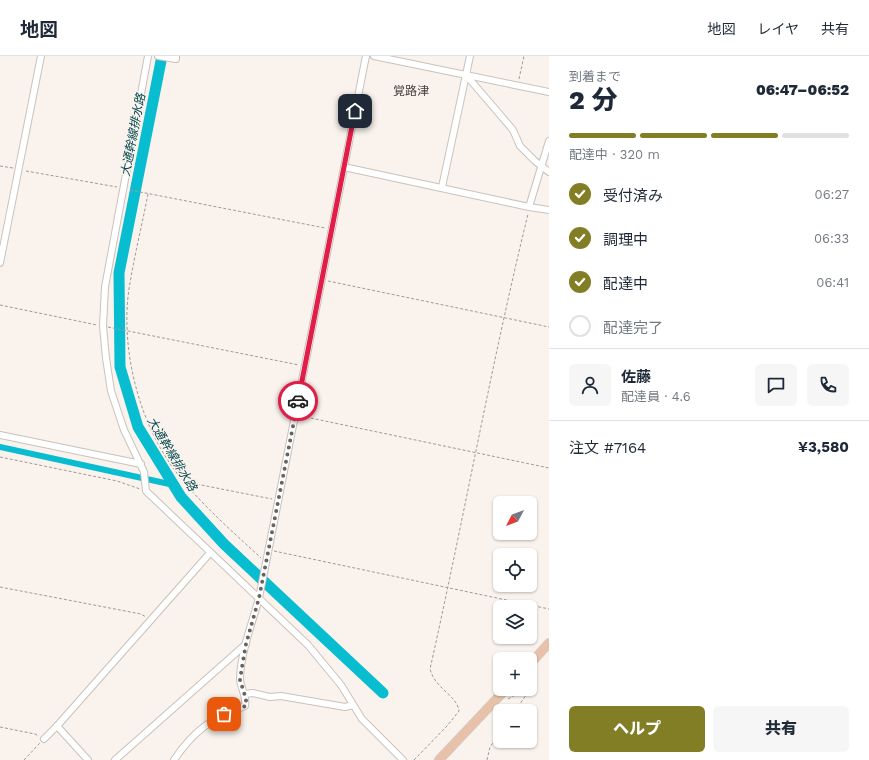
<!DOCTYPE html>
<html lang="ja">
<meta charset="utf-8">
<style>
:root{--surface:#fff;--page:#f6f6f7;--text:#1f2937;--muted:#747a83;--line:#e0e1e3;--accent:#817e26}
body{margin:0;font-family:"Work Sans","Noto Sans JP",sans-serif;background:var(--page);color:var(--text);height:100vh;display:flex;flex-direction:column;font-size:15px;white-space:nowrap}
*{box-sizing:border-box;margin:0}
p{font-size:13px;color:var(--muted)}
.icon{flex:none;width:22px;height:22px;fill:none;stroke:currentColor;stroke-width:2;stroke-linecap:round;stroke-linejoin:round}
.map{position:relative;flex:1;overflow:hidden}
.side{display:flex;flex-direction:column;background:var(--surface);width:320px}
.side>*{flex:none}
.needle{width:26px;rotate:229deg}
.tools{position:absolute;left:493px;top:440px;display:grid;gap:8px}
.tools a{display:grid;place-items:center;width:44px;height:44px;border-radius:6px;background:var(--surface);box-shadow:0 1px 3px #0004;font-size:20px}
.pin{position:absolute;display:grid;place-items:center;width:34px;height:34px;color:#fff;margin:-17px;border-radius:8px;box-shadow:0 2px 6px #0006}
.courier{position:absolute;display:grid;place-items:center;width:40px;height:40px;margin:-20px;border:3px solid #e11d48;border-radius:50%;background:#fff;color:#222;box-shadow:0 1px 5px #0007}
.headline em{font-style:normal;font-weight:800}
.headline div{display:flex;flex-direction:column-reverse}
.headline{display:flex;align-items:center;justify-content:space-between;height:68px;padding:0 20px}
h1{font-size:26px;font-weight:800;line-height:30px}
.bar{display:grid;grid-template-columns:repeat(4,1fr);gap:6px 4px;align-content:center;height:48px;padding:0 20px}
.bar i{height:5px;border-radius:3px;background:var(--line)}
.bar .on{background:var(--accent)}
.bar p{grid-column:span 4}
.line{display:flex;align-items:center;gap:10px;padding:0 20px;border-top:1px solid var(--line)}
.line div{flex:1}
.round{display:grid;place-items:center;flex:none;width:42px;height:42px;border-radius:6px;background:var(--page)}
ol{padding:0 20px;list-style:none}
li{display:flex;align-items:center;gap:12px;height:44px}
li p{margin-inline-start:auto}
li .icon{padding:4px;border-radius:50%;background:var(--accent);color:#fff;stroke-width:4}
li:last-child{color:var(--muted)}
li i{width:22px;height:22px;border:2px solid var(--line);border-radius:50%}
.primary-button{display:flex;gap:8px;margin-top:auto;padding:8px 20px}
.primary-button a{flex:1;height:46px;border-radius:6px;background:var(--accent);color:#fff;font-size:16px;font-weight:800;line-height:46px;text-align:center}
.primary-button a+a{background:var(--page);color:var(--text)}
header{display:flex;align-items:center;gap:24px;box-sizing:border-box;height:56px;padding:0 20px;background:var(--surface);border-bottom:1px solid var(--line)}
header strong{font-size:19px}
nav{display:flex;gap:22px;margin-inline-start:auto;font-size:14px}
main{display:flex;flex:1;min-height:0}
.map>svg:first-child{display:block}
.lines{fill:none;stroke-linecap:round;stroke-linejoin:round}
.canal{stroke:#09bdd0;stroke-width:6}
.river{stroke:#09bdd0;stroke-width:11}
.minor-casing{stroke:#c9c2bd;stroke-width:8}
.primary-casing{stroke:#d1d1d0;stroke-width:10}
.path{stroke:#a09b97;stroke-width:1;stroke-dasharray:3 2;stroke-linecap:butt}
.minor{stroke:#fff;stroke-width:6}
.primary{stroke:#e8c1aa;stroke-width:9}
.done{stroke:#686461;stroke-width:4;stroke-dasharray:0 7.2}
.route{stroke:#e11d48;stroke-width:5}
.labels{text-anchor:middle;stroke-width:3;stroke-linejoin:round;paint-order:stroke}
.neighbourhood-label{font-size:12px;fill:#48423e;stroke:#f9f2ed}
.water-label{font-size:12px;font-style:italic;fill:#064a51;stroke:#f9f2ed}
</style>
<header>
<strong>地図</strong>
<nav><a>地図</a><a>レイヤ</a><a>共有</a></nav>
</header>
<main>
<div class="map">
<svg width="549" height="704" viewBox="0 0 549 704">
<rect width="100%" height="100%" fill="#f9f2ed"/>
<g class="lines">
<path class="canal" d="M0 391 174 429"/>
<path class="river" d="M162 0 119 217 120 311 138 371 181 441 224 488 383 637"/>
<g class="minor-casing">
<g id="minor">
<path d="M148 0 105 231 103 270 106 302 111 335 124 374 144 416 146 435 308 589 341 629 362 663 403 704"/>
<path d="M158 0 176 3V0"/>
<path d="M374 0 549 36"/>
<path d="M466 19 513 74 520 90 535 105 549 116"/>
<path d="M344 111 529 151 549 154"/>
<path d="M442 131 470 0"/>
<path d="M529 151 549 85"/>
<path d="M0 207 41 0"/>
<path d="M0 379 141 408"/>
<path d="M245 638 253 637 270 641 281 640 345 651 353 649"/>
<path d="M57 670 88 704"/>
<path d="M44 683 57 670 210 497"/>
<path d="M115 704 246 588"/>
<path d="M174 704C194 674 212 662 245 650 247 639 240 632 240 622 241 595 252 568 259 542L366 0"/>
</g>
</g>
<g class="primary-casing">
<g id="primary">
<path d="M530 608 549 587"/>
<path d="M439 704 506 633"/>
</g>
</g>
<g class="path">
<path d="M519 23 524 0"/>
<path d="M0 110 13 112"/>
<path d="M26 115 117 131"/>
<path d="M130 134 325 172"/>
<path d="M148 138C142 169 134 201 129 233 120 295 140 372 180 421 204 451 233 476 261 502"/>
<path d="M328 225 549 271"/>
<path d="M0 249 97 269"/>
<path d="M108 271 299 309"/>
<path d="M301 360 549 412"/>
<path d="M0 401 117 425 140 433"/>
<path d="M188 430 191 427 272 443"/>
<path d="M274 495 549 553"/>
<path d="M0 531 141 558 146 561"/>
<path d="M508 643 526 633"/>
<path d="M515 655 533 629 530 631"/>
<path d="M0 671 35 678 39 680"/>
<path d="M24 704 40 687"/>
<path d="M414 704 447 670 459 655C457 639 435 633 430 613 464 462 491 309 528 158"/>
<path d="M487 704 490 691 500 677"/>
</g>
<use href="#minor" class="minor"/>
<use href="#primary" class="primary"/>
</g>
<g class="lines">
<path class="done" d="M224 658 246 650V643L240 624 242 611 246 588 259 542 298 345"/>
<path class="route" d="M298 345 355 55"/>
</g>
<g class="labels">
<g class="neighbourhood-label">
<text x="411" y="39">覚路津</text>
</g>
<g class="water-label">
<text transform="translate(133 79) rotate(-79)" y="4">大通幹線排水路</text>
<text transform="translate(172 398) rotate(59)" y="4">大通幹線排水路</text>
</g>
</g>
</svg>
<div class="tools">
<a><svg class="needle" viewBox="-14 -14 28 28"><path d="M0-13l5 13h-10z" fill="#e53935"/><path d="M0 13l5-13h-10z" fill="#747a83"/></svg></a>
<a><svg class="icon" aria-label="locate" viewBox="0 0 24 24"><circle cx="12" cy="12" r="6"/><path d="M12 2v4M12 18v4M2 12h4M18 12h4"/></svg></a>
<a><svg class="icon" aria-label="layers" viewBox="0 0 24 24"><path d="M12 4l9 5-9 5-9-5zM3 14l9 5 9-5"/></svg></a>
<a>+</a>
<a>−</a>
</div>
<div class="pin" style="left:224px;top:658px;background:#ea580c"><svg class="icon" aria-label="bag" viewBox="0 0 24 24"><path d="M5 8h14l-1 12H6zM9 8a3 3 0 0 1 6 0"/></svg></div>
<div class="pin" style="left:355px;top:55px;background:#1f2937"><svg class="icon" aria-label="home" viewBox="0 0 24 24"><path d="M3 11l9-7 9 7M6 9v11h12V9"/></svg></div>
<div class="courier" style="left:298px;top:345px"><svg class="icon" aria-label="car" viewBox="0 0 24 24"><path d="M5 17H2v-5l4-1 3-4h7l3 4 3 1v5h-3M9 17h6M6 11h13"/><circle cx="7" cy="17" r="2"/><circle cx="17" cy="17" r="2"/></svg></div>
</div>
<section class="side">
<div class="headline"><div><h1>2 分</h1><p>到着まで</p></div><em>06:47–06:52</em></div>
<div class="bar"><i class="on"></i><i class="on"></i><i class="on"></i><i></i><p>配達中 · 320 m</p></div>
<ol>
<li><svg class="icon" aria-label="check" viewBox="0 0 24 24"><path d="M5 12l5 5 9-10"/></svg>受付済み<p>06:27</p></li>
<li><svg class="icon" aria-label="check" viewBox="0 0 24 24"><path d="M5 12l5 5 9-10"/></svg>調理中<p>06:33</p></li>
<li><svg class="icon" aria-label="check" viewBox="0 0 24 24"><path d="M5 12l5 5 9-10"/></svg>配達中<p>06:41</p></li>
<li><i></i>配達完了</li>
</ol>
<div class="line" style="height:72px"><a class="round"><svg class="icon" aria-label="person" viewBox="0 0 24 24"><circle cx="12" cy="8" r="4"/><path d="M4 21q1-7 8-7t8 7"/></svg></a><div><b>佐藤</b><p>配達員 · 4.6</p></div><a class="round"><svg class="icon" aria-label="chat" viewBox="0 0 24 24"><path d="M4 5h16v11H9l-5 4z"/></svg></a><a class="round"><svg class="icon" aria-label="phone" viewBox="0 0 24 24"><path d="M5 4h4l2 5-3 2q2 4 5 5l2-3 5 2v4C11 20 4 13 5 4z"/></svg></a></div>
<div class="line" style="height:52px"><div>注文 #7164</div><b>¥3,580</b></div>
<div class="primary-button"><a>ヘルプ</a><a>共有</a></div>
</section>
</main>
